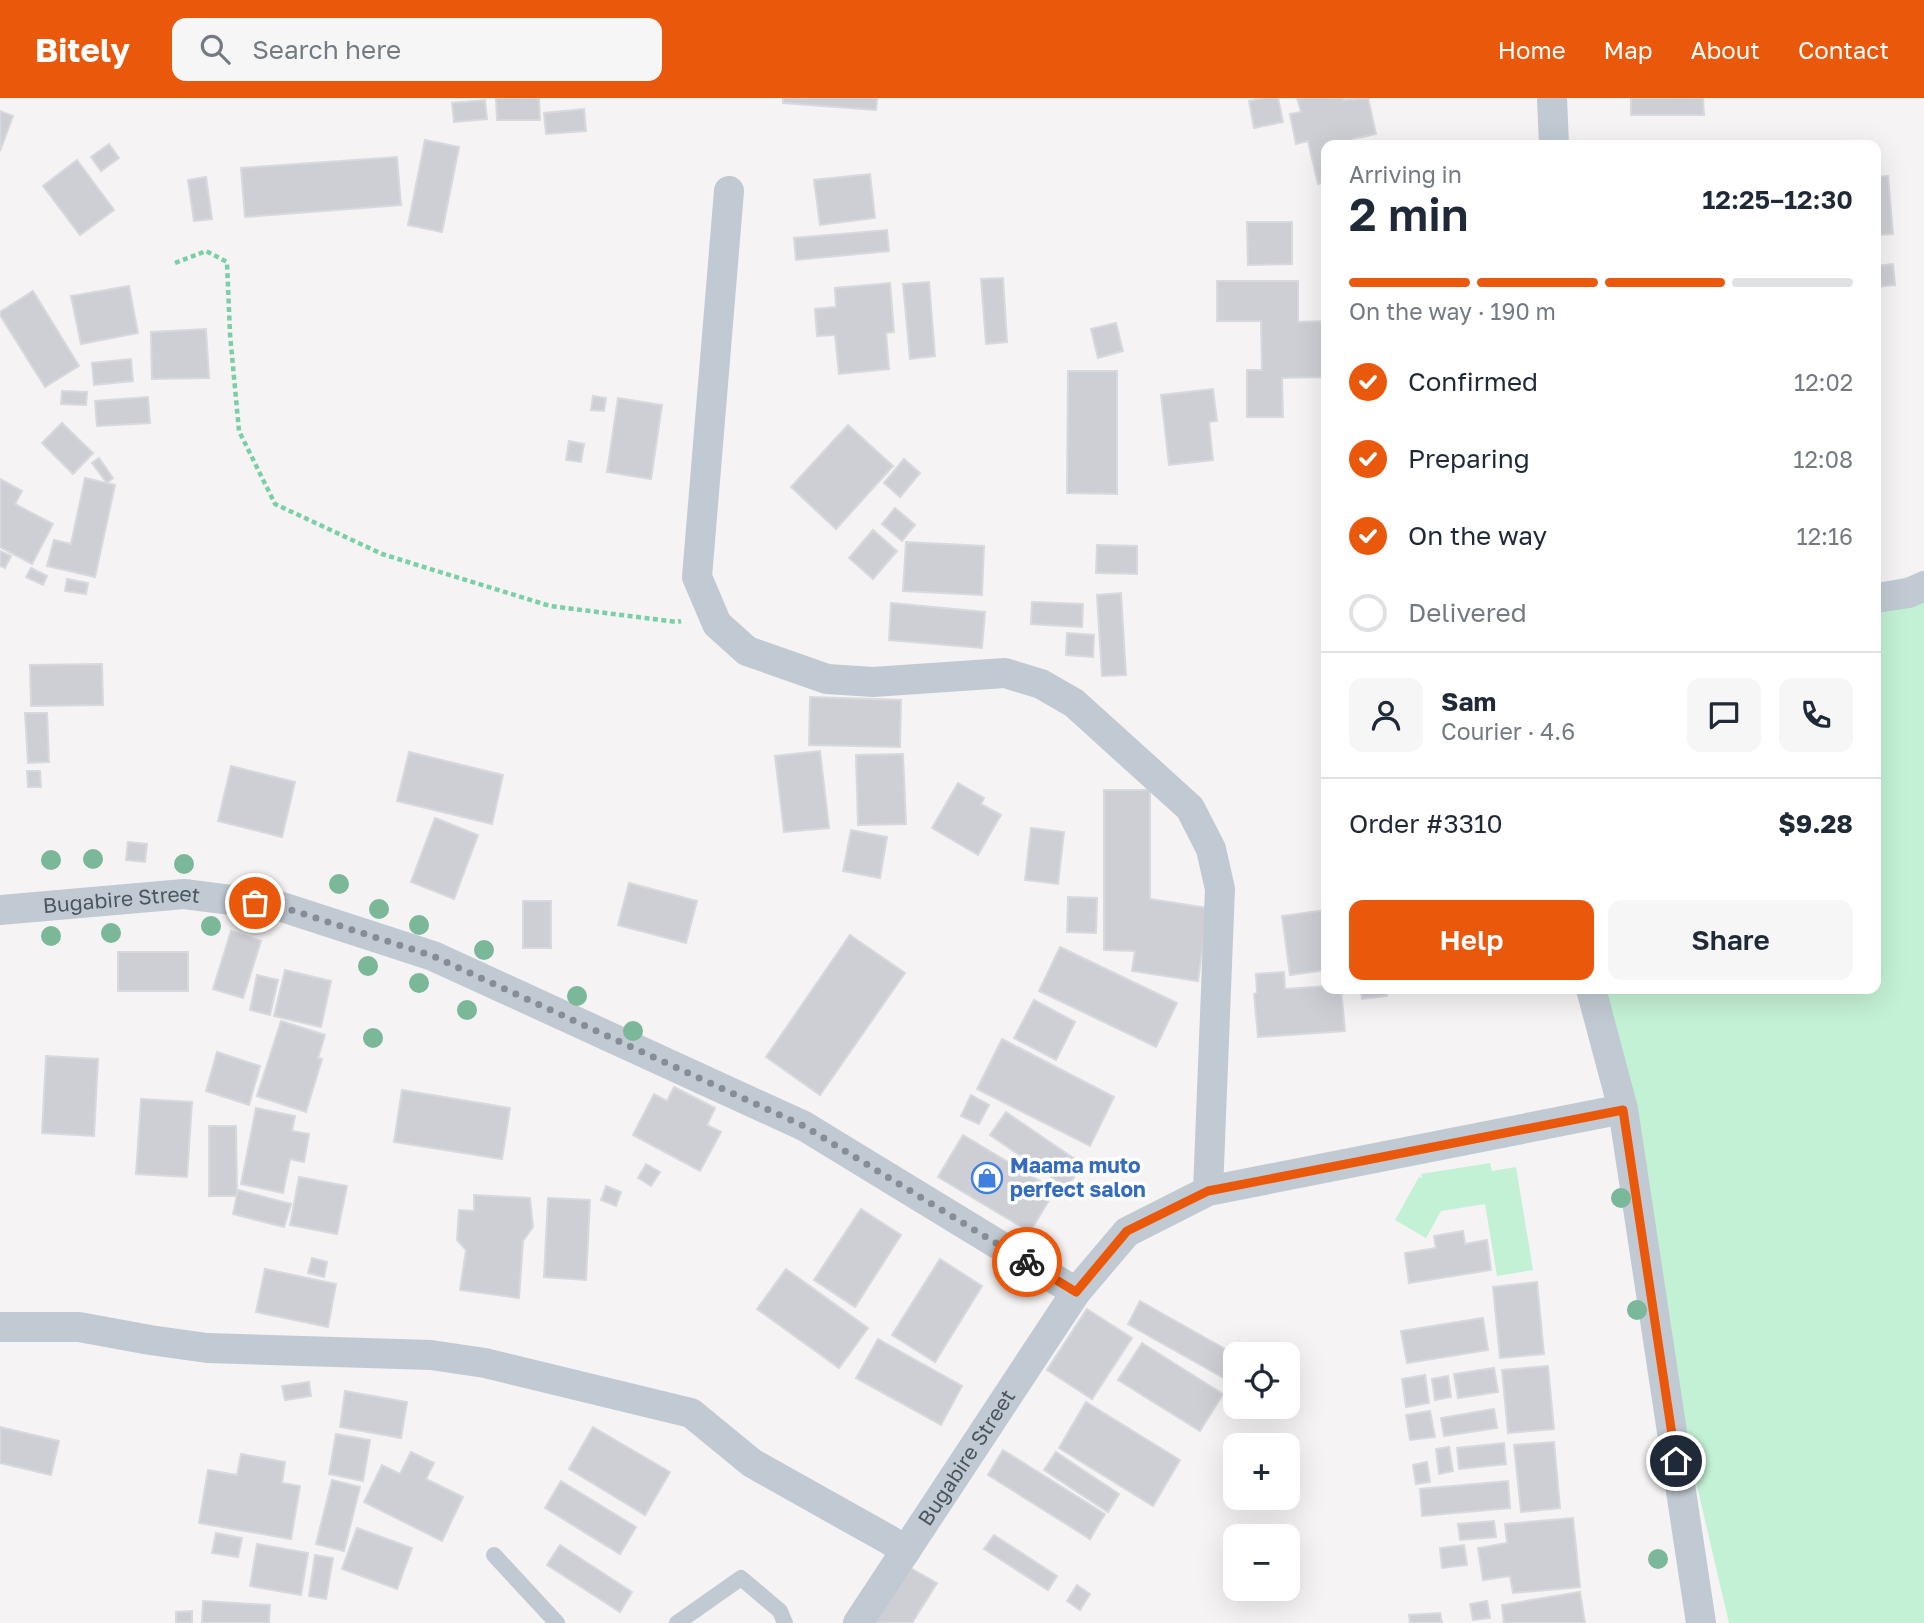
<!DOCTYPE html>
<meta charset="utf-8">
<style>
:root{--surface:#fff;--page:#f6f6f7;--text:#1f2937;--muted:#747a83;--line:#e0e1e3;--accent:#ea580c}
body{margin:0;font-family:"Golos Text",sans-serif;background:var(--page);color:var(--text);height:100vh;display:flex;flex-direction:column;font-size:26px;white-space:nowrap}
*{box-sizing:border-box;margin:0}
p{font-size:23px;color:var(--muted)}
.icon{flex:none;width:38px;height:38px;fill:none;stroke:currentColor;stroke-width:2;stroke-linecap:round;stroke-linejoin:round}
.map{position:relative;flex:1;overflow:hidden}
.side{position:absolute;left:1321px;top:42px;width:560px;height:854px;display:flex;flex-direction:column;background:var(--surface);border-radius:14px;box-shadow:0 7px 28px #0002}
.side>*{flex:none}
.controls{position:absolute;left:1223px;top:1244px;display:grid;gap:14px}
.controls a{display:grid;place-items:center;width:77px;height:77px;border-radius:14px;background:var(--surface);box-shadow:0 7px 28px #0002;font-size:35px}
.pin{position:absolute;display:grid;place-items:center;width:60px;height:60px;color:#fff;margin:-30px;border:4px solid #fff;border-radius:50%;box-shadow:0 2px 7px #0007}
.courier{position:absolute;display:grid;place-items:center;width:70px;height:70px;margin:-35px;border:5px solid #ea580c;border-radius:50%;background:#fff;color:#222;box-shadow:0 2px 9px #0007}
.overview em{font-style:normal;font-weight:600}
.overview div{display:flex;flex-direction:column-reverse}
.overview{display:flex;align-items:center;justify-content:space-between;height:119px;padding:0 28px}
h1{font-size:46px;font-weight:600;line-height:52px}
.bar{display:grid;grid-template-columns:repeat(4,1fr);gap:10px 7px;align-content:center;height:84px;padding:0 28px}
.bar i{height:9px;border-radius:5px;background:var(--line)}
.bar .selected{background:var(--accent)}
.bar p{grid-column:span 4}
.line{display:flex;align-items:center;gap:18px;padding:0 28px;border-top:2px solid var(--line)}
.line div{flex:1}
.round{display:grid;place-items:center;flex:none;width:74px;height:74px;border-radius:14px;background:var(--page)}
ol{padding:0 28px;list-style:none}
li{display:flex;align-items:center;gap:21px;height:77px}
li p{margin-inline-start:auto}
li .icon{padding:7px;border-radius:50%;background:var(--accent);color:#fff;stroke-width:4}
li:last-child{color:var(--muted)}
li i{width:38px;height:38px;border:4px solid var(--line);border-radius:50%}
.button{display:flex;gap:14px;margin-top:auto;padding:14px 28px}
.button a{flex:1;height:80px;border-radius:14px;background:var(--accent);color:#fff;font-size:28px;font-weight:600;line-height:80px;text-align:center}
.button a+a{background:var(--page);color:var(--text)}
header{display:flex;align-items:center;gap:42px;box-sizing:border-box;height:98px;padding:0 35px;background:var(--accent);color:#fff}
header strong{font-size:33px}
nav{display:flex;gap:38px;margin-inline-start:auto;font-size:24px}
.search{width:490px;height:63px;background:var(--page);display:flex;align-items:center;gap:18px;box-sizing:border-box;padding:0 24px;border-radius:14px;color:var(--muted);font-size:26px}
.map>svg:first-child{display:block}
.green{fill:#c3f1d5}
.building{fill:#cdcfd5;stroke:#d7d9de;stroke-width:2}
.lines{fill:none;stroke-linecap:round;stroke-linejoin:round}
.path{stroke:#7ad0a6;stroke-width:4.5;stroke-dasharray:5 3.5;stroke-linecap:butt}
.lane{stroke:#c1cad2;stroke-width:16}
.street{stroke:#c1cad2;stroke-width:30}
.tree{fill:#7bb799}
.done{stroke:#868d94;stroke-width:7;stroke-dasharray:0 12.6}
.route{stroke:#ea580c;stroke-width:9}
.labels{text-anchor:middle;stroke-width:7;stroke-linejoin:round;paint-order:stroke}
.street-label{font-size:21px;fill:#4a5661;stroke:#fff}
.shop-label{font-size:21px;font-weight:bold;fill:#366cbe;stroke:#fff;text-anchor:start}
</style>
<header>
<strong>Bitely</strong>
<div class="search"><svg class="icon" aria-label="search" viewBox="0 0 24 24"><circle cx="10" cy="10" r="6"/><path d="M15 15l6 6"/></svg>Search here</div>
<nav><a>Home</a><a>Map</a><a>About</a><a>Contact</a></nav>
</header>
<div class="map">
<svg width="1924" height="1525" viewBox="0 0 1924 1525">
<rect width="100%" height="100%" fill="#f5f3f3"/>
<g class="green">
<path d="M1924 475V1525H1729L1581 891H1876V486Z"/>
<path d="M1490 1065 1492 1073 1516 1069 1533 1172 1497 1178 1485 1106 1441 1113 1426 1140 1395 1122 1419 1079 1422 1080 1421 1076Z"/>
</g>
<g class="building">
<path d="M496 0H539L540 22H497Z"/>
<path d="M783 0H877L876 12 783 5Z"/>
<path d="M1263 0H1278L1283 24 1254 30 1249 3Z"/>
<path d="M1297 0H1343L1344 2 1368 0 1376 36 1353 41 1355 47H1326V84L1318 86 1308 43 1296 46 1290 16 1301 14Z"/>
<path d="M1631 0H1703L1704 17H1631Z"/>
<path d="M485 2 487 21 454 24 452 5Z"/>
<path d="M584 11 586 33 546 36 544 15Z"/>
<path d="M0 13 13 18 0 53Z"/>
<path d="M425 42 459 49 442 134 408 127Z"/>
<path d="M109 46 119 60 101 73 91 59Z"/>
<path d="M397 59 401 107 245 119 241 70Z"/>
<path d="M77 62 114 112 80 137 43 88Z"/>
<path d="M870 76 875 120 820 127 814 82Z"/>
<path d="M1888 78 1893 136 1876 137V79Z"/>
<path d="M206 79 212 121 194 123 188 82Z"/>
<path d="M1247 124H1292V166L1248 167Z"/>
<path d="M887 132 889 153 796 162 794 140Z"/>
<path d="M1893 166 1895 187 1876 189V168Z"/>
<path d="M1003 180 1007 244 986 246 981 181Z"/>
<path d="M1217 183H1298V224L1326 223V279L1282 280 1283 319H1247V272H1262L1261 223H1217Z"/>
<path d="M929 184 935 258 910 261 903 186Z"/>
<path d="M890 185 894 234 886 235 889 271 839 276 835 237 817 238 815 211 836 209 835 190Z"/>
<path d="M129 188 138 235 81 246 71 198Z"/>
<path d="M33 193 79 268 45 289 0 217V214Z"/>
<path d="M1116 225 1123 253 1098 260 1091 231Z"/>
<path d="M206 231 209 280 152 281 151 234Z"/>
<path d="M131 261 133 283 94 287 92 265Z"/>
<path d="M1068 273H1117V396L1067 395Z"/>
<path d="M1213 291 1217 323 1209 324 1213 362 1169 367 1161 297Z"/>
<path d="M62 293 87 294 86 307 61 306Z"/>
<path d="M593 298 606 300 604 313 591 312Z"/>
<path d="M148 299 150 325 97 328 95 303Z"/>
<path d="M618 300 662 307 651 381 607 374Z"/>
<path d="M62 325 93 355 73 376 42 345Z"/>
<path d="M848 327 893 368 836 431 791 389Z"/>
<path d="M569 343 584 346 581 364 566 362Z"/>
<path d="M99 360 113 380 107 385 92 365Z"/>
<path d="M904 361 920 375 900 399 884 385Z"/>
<path d="M85 380 115 387 95 479 47 468 54 442 71 446Z"/>
<path d="M0 381 22 393 15 406 53 426 32 466 0 449Z"/>
<path d="M895 410 915 427 902 443 882 426Z"/>
<path d="M873 432 897 453 873 481 849 460Z"/>
<path d="M906 444 984 448 982 497 903 493Z"/>
<path d="M1097 447 1137 448V476L1096 475Z"/>
<path d="M0 453 11 458 5 470 0 468Z"/>
<path d="M31 470 47 478 43 487 26 479Z"/>
<path d="M67 481 88 485 86 496 65 493Z"/>
<path d="M1121 495 1126 577 1102 578 1097 497Z"/>
<path d="M1032 504 1083 506 1082 529 1031 526Z"/>
<path d="M891 505 985 514 982 550 889 542Z"/>
<path d="M1067 535 1094 537 1093 559 1066 557Z"/>
<path d="M102 566 103 607 31 608 30 567Z"/>
<path d="M810 599 901 602 900 649 809 647Z"/>
<path d="M25 615H47L49 664 28 665Z"/>
<path d="M820 653 829 730 784 734 775 658Z"/>
<path d="M409 654 503 677 492 726 397 703Z"/>
<path d="M903 656 906 726 858 727 856 657Z"/>
<path d="M231 668 295 684 282 739 218 723Z"/>
<path d="M27 673H40L41 689H28Z"/>
<path d="M958 685 984 700 981 706 1001 717 978 757 932 730Z"/>
<path d="M1104 692H1150V801L1208 810 1198 883 1132 873 1135 853 1104 852Z"/>
<path d="M435 720 478 737 454 801 411 784Z"/>
<path d="M1031 730 1064 734 1058 786 1025 782Z"/>
<path d="M851 732 887 739 880 780 843 773Z"/>
<path d="M128 744 147 746 145 764 126 762Z"/>
<path d="M629 785 697 803 686 845 618 827Z"/>
<path d="M1068 799 1097 800 1096 835 1067 834Z"/>
<rect x="523" y="803" width="28" height="47"/>
<path d="M1326 812V872L1290 877 1282 818Z"/>
<path d="M231 833 261 843 243 900 213 891Z"/>
<path d="M850 837 905 875 820 997 766 959Z"/>
<path d="M1060 849 1177 905 1156 949 1039 893Z"/>
<rect x="118" y="854" width="70" height="39"/>
<path d="M285 872 331 883 321 929 274 918Z"/>
<path d="M1284 874 1285 891 1326 888V891H1341L1345 933 1258 939 1254 896 1257 895 1256 876Z"/>
<path d="M257 877 278 882 270 917 250 912Z"/>
<path d="M1361 891H1387V898L1362 901Z"/>
<path d="M1034 902 1075 924 1056 962 1014 940Z"/>
<path d="M281 923 325 937 318 960 322 961 306 1014 257 998Z"/>
<path d="M1002 941 1114 999 1090 1048 977 991Z"/>
<path d="M217 954 260 968 249 1007 206 993Z"/>
<path d="M46 958 98 961 94 1038 42 1035Z"/>
<path d="M674 989 715 1010 707 1027 721 1034 700 1073 633 1037 654 996 667 1003Z"/>
<path d="M402 992 510 1010 502 1061 394 1044Z"/>
<path d="M971 997 989 1007 979 1026 961 1018Z"/>
<path d="M141 1001 192 1004 187 1079 136 1076Z"/>
<path d="M256 1010 295 1018 292 1033 309 1036 304 1064 290 1061 283 1095 241 1086Z"/>
<path d="M1006 1014 1082 1066 1067 1090 990 1037Z"/>
<path d="M209 1028H236L237 1098H209Z"/>
<path d="M963 1037 1055 1092 1030 1134 938 1079Z"/>
<path d="M646 1066 660 1074 651 1088 638 1080Z"/>
<path d="M299 1079 347 1088 337 1136 290 1127Z"/>
<path d="M606 1088 621 1094 616 1108 601 1102Z"/>
<path d="M238 1092 291 1106 284 1129 233 1116Z"/>
<path d="M474 1097 530 1100 533 1129 523 1143 519 1200 460 1192 466 1152 457 1142 459 1112 474 1113Z"/>
<path d="M548 1100 590 1102 586 1182 544 1179Z"/>
<path d="M861 1111 901 1137 855 1209 814 1182Z"/>
<path d="M1463 1133 1465 1146 1487 1142 1491 1172 1409 1185 1405 1155 1436 1150 1434 1138Z"/>
<path d="M312 1160 327 1164 324 1179 308 1175Z"/>
<path d="M940 1161 982 1188 935 1264 892 1237Z"/>
<path d="M265 1171 336 1186 328 1229 256 1214Z"/>
<path d="M786 1171 868 1230 839 1270 757 1211Z"/>
<path d="M1537 1184 1544 1256 1500 1260 1493 1189Z"/>
<path d="M1140 1203 1236 1257V1267L1227 1282 1128 1226Z"/>
<path d="M1087 1211 1132 1240 1092 1301 1047 1272Z"/>
<path d="M1483 1220 1488 1252 1407 1265 1401 1233Z"/>
<path d="M878 1241 962 1288 941 1327 856 1280Z"/>
<path d="M1142 1245 1223 1296 1200 1333 1118 1282Z"/>
<path d="M1548 1268 1554 1331 1508 1335 1502 1272Z"/>
<path d="M1494 1270 1498 1294 1458 1300 1454 1276Z"/>
<path d="M1425 1277 1429 1305 1406 1309 1402 1281Z"/>
<path d="M1448 1278 1451 1299 1435 1302 1432 1281Z"/>
<path d="M309 1284 311 1298 285 1302 282 1288Z"/>
<path d="M345 1293 407 1304 401 1340 340 1329Z"/>
<path d="M1086 1304 1180 1362 1153 1408 1059 1350Z"/>
<path d="M1494 1311 1497 1330 1444 1338 1441 1320Z"/>
<path d="M1430 1313 1435 1339 1410 1342 1406 1317Z"/>
<path d="M0 1329 59 1343 51 1377 0 1365Z"/>
<path d="M593 1329 670 1374 645 1417 569 1371Z"/>
<path d="M336 1336 370 1342 363 1383 329 1376Z"/>
<path d="M1554 1344 1560 1410 1521 1414 1514 1347Z"/>
<path d="M1504 1345 1506 1366 1459 1371 1457 1350Z"/>
<path d="M1449 1349 1453 1373 1439 1376 1436 1351Z"/>
<path d="M1003 1352 1105 1416 1090 1441 988 1377Z"/>
<path d="M411 1354 434 1365 426 1381 463 1399 442 1443 364 1404 382 1367 400 1376Z"/>
<path d="M1056 1354 1119 1396 1108 1414 1044 1372Z"/>
<path d="M241 1356 285 1364 282 1385 300 1388 291 1441 199 1425 208 1372 237 1377Z"/>
<path d="M1427 1364 1430 1384 1416 1386 1413 1367Z"/>
<path d="M332 1382 360 1389 344 1453 316 1446Z"/>
<path d="M561 1383 636 1429 620 1456 545 1410Z"/>
<path d="M1508 1383 1510 1410 1422 1418 1420 1391Z"/>
<path d="M1573 1420 1580 1489 1513 1495 1510 1478 1483 1482 1478 1450 1507 1445 1505 1426Z"/>
<path d="M1494 1423 1496 1439 1460 1442 1458 1426Z"/>
<path d="M357 1430 412 1450 397 1491 342 1471Z"/>
<path d="M216 1435 242 1440 238 1459 212 1455Z"/>
<path d="M994 1437 1057 1478 1048 1492 984 1451Z"/>
<path d="M257 1446 308 1455 301 1497 250 1488Z"/>
<path d="M560 1447 632 1494 620 1514 547 1467Z"/>
<path d="M1464 1447 1467 1467 1442 1470 1440 1450Z"/>
<path d="M315 1457 333 1460 326 1501 309 1498Z"/>
<path d="M891 1459 937 1485 912 1525H852Z"/>
<path d="M1077 1487 1090 1496 1080 1512 1067 1503Z"/>
<path d="M1580 1494 1585 1525H1504L1502 1507Z"/>
<path d="M203 1503 270 1507 269 1525H202Z"/>
<path d="M1487 1503 1490 1520 1473 1522 1470 1506Z"/>
<path d="M192 1513V1525H176V1514Z"/>
<path d="M1440 1515 1442 1525H1410L1409 1517Z"/>
</g>
<g class="lines">
<path class="path" d="M175 165 206 153 227 164 230 236 239 333 275 406 382 456 550 508 677 524 681 523"/>
<g class="lane">
<path d="M494 1457 557 1525"/>
<path d="M677 1525 741 1480 780 1513 785 1525"/>
</g>
<g class="street">
<path d="M1552 0 1554 47"/>
<path d="M729 93 697 479 717 526 747 553 827 581 873 584 1005 575 1041 586 1074 605 1190 710 1211 751 1220 791 1208 1093"/>
<path d="M1876 500 1909 495 1924 488"/>
<path id="s1" d="M0 812 184 796 279 808 433 858 804 1028 1076 1194"/>
<path d="M1591 891 1623 1011 1701 1525"/>
<path d="M0 1229H79L150 1242 207 1250 431 1257 485 1265 691 1315 752 1365 891 1443 905 1454"/>
<path id="s2" d="M858 1525 1076 1194 1127 1134 1208 1093 1623 1011"/>
</g>
</g>
<g class="tree">
<circle cx="93" cy="761" r="10"/>
<circle cx="51" cy="762" r="10"/>
<circle cx="184" cy="766" r="10"/>
<circle cx="339" cy="786" r="10"/>
<circle cx="379" cy="811" r="10"/>
<circle cx="419" cy="827" r="10"/>
<circle cx="211" cy="828" r="10"/>
<circle cx="111" cy="835" r="10"/>
<circle cx="51" cy="838" r="10"/>
<circle cx="484" cy="852" r="10"/>
<circle cx="368" cy="868" r="10"/>
<circle cx="419" cy="885" r="10"/>
<circle cx="577" cy="898" r="10"/>
<circle cx="467" cy="912" r="10"/>
<circle cx="633" cy="933" r="10"/>
<circle cx="373" cy="940" r="10"/>
<circle cx="1621" cy="1100" r="10"/>
<circle cx="1637" cy="1212" r="10"/>
<circle cx="1658" cy="1461" r="10"/>
</g>
<g class="lines">
<path class="done" d="M255 805 279 808 433 858 804 1028 1027 1164"/>
<path class="route" d="M1027 1164 1076 1194 1127 1133 1208 1093 1623 1012 1676 1363"/>
</g>
<defs>
<g id="shop-ring" transform="scale(1.575)"><circle r="9.5" fill="#fff" stroke="#3f7fe0" stroke-width="1.5"/><path d="M-5-2.5h2.3a2.7 3.5 0 0 1 5.4 0H5L5.5 6h-11ZM-1.5-2.5h3a1.5 2.3 0 0 0-3 0Z" fill="#3f7fe0"/></g>
</defs>
<g fill-rule="evenodd">
<use href="#shop-ring" x="987" y="1080"/>
</g>
<g class="labels">
<g class="street-label">
<text dy="7" stroke="none"><textPath href="#s1" startOffset="122">Bugabire Street</textPath></text>
<text dy="7" stroke="none"><textPath href="#s2" startOffset="198">Bugabire Street</textPath></text>
</g>
<g class="shop-label">
<text x="1010" y="1075">Maama muto<tspan x="1010" dy="24">perfect salon</tspan></text>
</g>
</g>
</svg>
<div class="controls">
<a><svg class="icon" aria-label="locate" viewBox="0 0 24 24"><circle cx="12" cy="12" r="6"/><path d="M12 2v4M12 18v4M2 12h4M18 12h4"/></svg></a>
<a>+</a>
<a>−</a>
</div>
<div class="pin" style="left:255px;top:805px;background:#ea580c"><svg class="icon" aria-label="bag" viewBox="0 0 24 24"><path d="M5 8h14l-1 12H6zM9 8a3 3 0 0 1 6 0"/></svg></div>
<div class="pin" style="left:1676px;top:1363px;background:#1f2937"><svg class="icon" aria-label="home" viewBox="0 0 24 24"><path d="M3 11l9-7 9 7M6 9v11h12V9"/></svg></div>
<div class="courier" style="left:1027px;top:1164px"><svg class="icon" aria-label="bike" viewBox="0 0 24 24"><circle cx="6" cy="16" r="4"/><circle cx="18" cy="16" r="4"/><path d="M6 16l4-8h5l3 8M10 8l3 8H6M13 5h3"/></svg></div>
<section class="side">
<div class="overview"><div><h1>2 min</h1><p>Arriving in</p></div><em>12:25–12:30</em></div>
<div class="bar"><i class="selected"></i><i class="selected"></i><i class="selected"></i><i></i><p>On the way · 190 m</p></div>
<ol>
<li><svg class="icon" aria-label="check" viewBox="0 0 24 24"><path d="M5 12l5 5 9-10"/></svg>Confirmed<p>12:02</p></li>
<li><svg class="icon" aria-label="check" viewBox="0 0 24 24"><path d="M5 12l5 5 9-10"/></svg>Preparing<p>12:08</p></li>
<li><svg class="icon" aria-label="check" viewBox="0 0 24 24"><path d="M5 12l5 5 9-10"/></svg>On the way<p>12:16</p></li>
<li><i></i>Delivered</li>
</ol>
<div class="line" style="height:126px"><a class="round"><svg class="icon" aria-label="person" viewBox="0 0 24 24"><circle cx="12" cy="8" r="4"/><path d="M4 21q1-7 8-7t8 7"/></svg></a><div><b>Sam</b><p>Courier · 4.6</p></div><a class="round"><svg class="icon" aria-label="chat" viewBox="0 0 24 24"><path d="M4 5h16v11H9l-5 4z"/></svg></a><a class="round"><svg class="icon" aria-label="phone" viewBox="0 0 24 24"><path d="M5 4h4l2 5-3 2q2 4 5 5l2-3 5 2v4C11 20 4 13 5 4z"/></svg></a></div>
<div class="line" style="height:91px"><div>Order #3310</div><b>$9.28</b></div>
<div class="button"><a>Help</a><a>Share</a></div>
</section>
</div>
